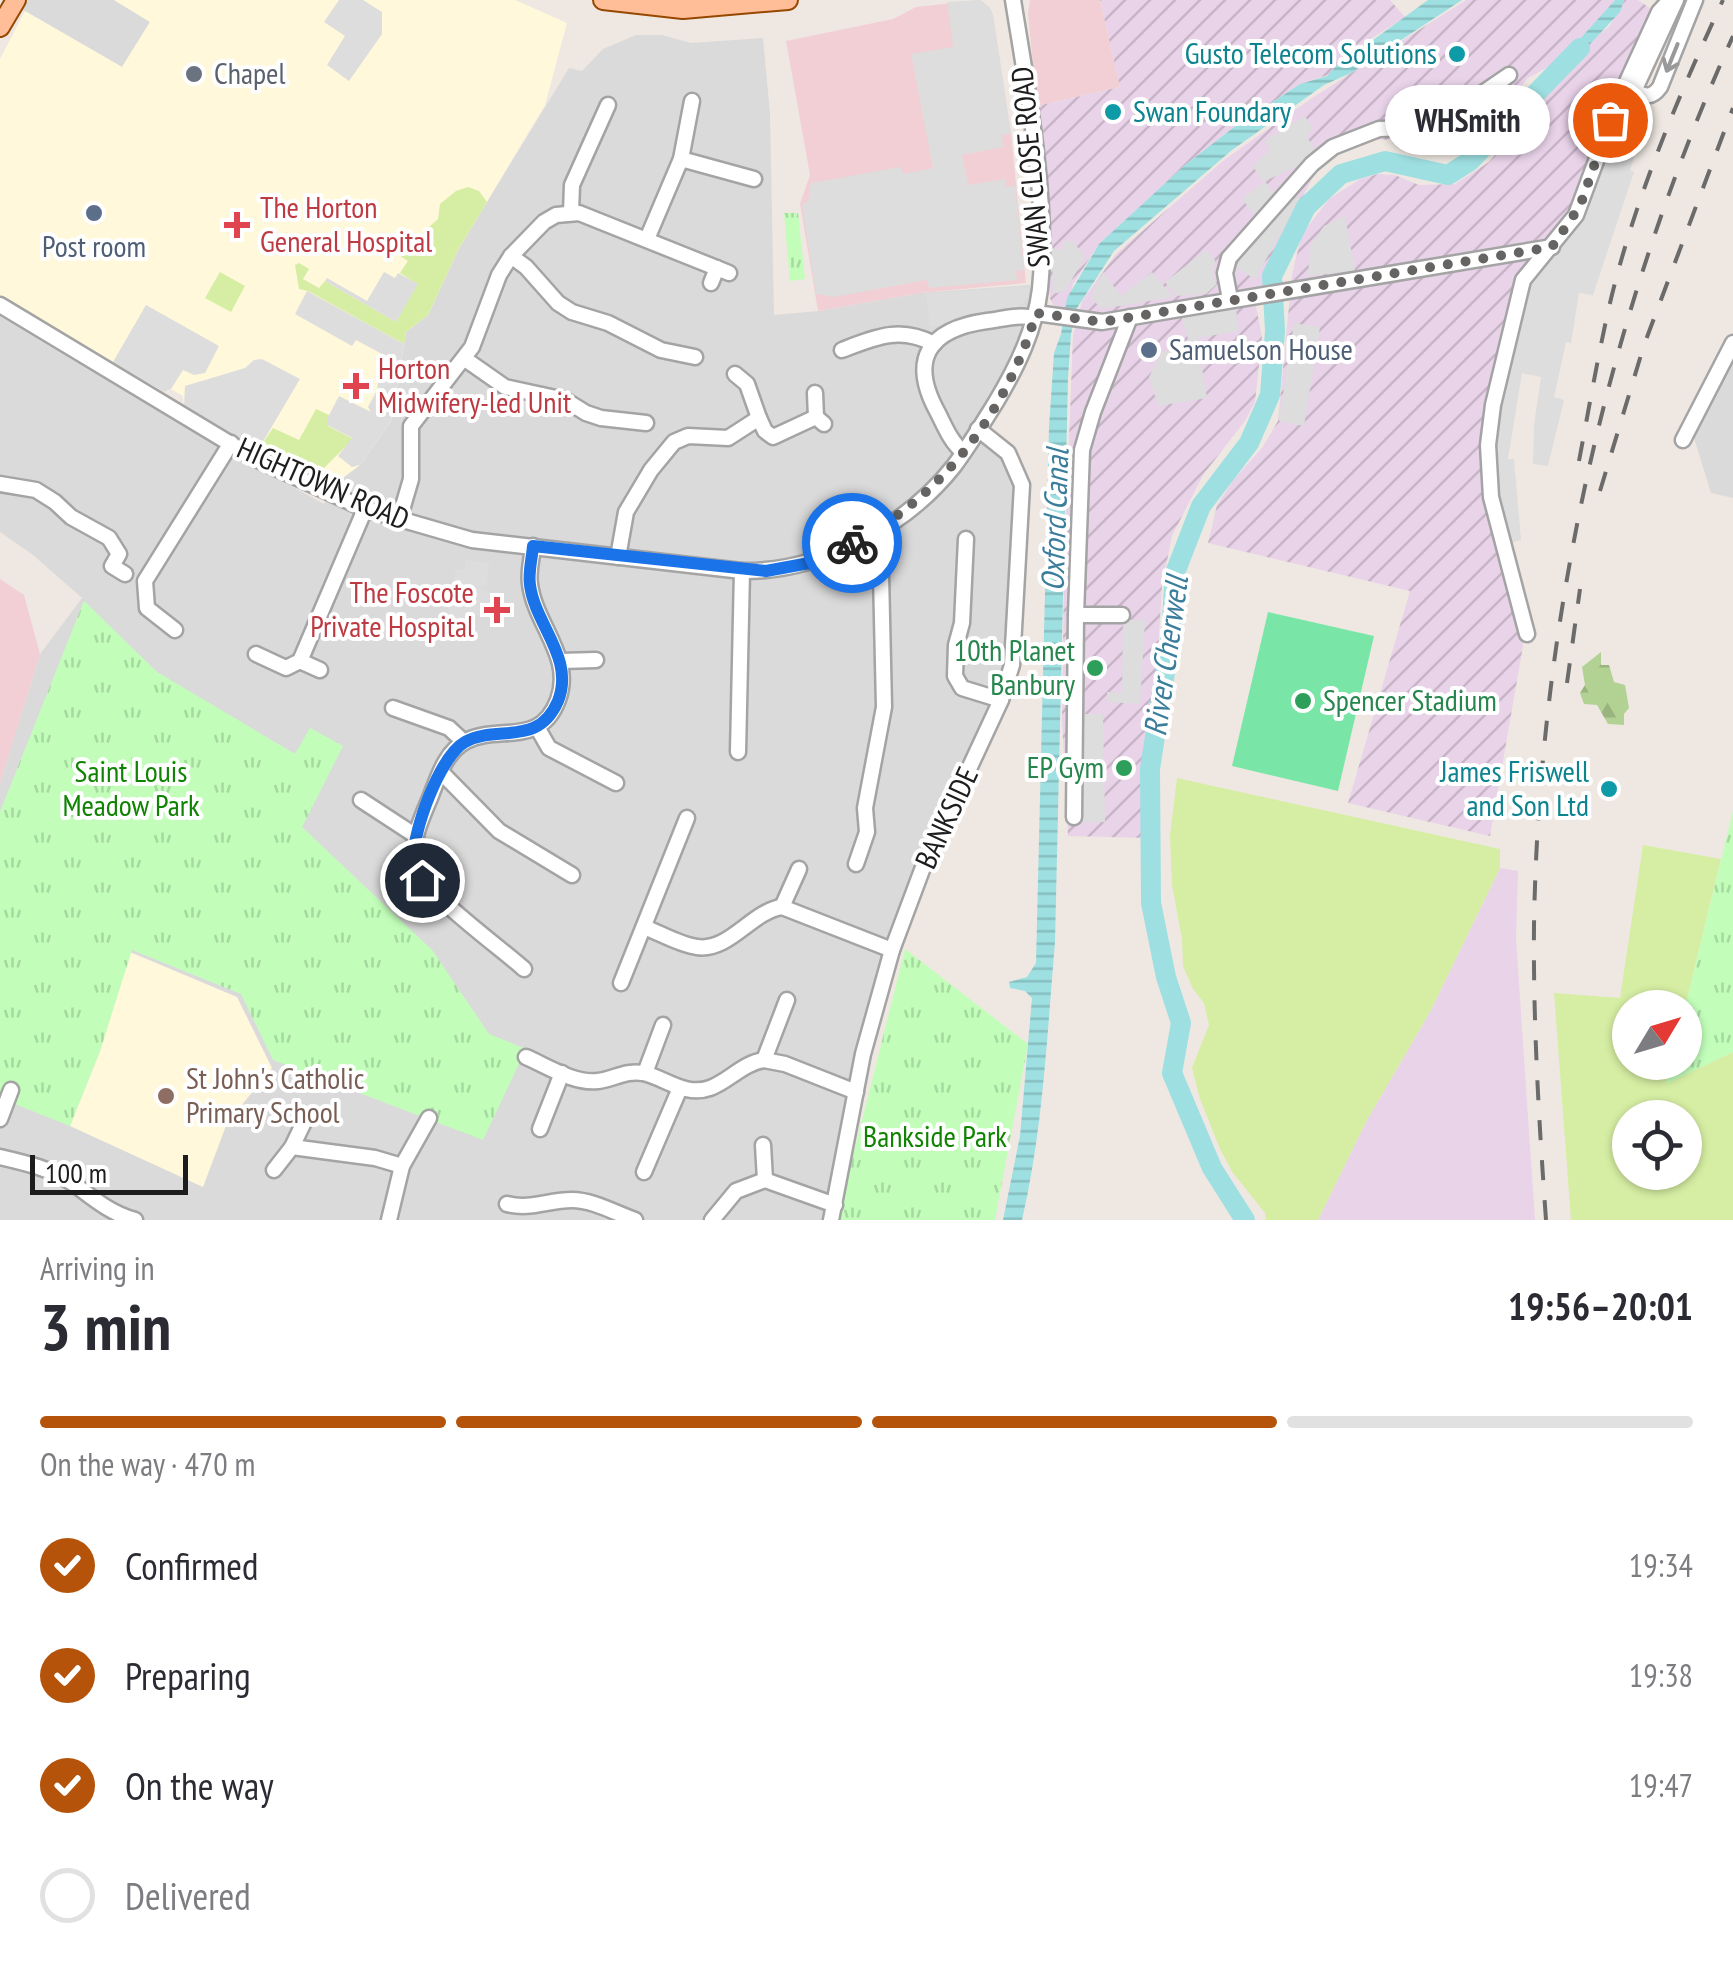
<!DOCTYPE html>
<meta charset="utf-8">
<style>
:root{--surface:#fff;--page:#f7f7f7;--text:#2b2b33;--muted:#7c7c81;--line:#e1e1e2;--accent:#b45309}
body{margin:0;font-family:"PT Sans Narrow",sans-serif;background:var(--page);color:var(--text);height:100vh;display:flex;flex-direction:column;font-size:38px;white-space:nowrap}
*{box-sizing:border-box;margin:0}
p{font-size:32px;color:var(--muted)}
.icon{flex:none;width:55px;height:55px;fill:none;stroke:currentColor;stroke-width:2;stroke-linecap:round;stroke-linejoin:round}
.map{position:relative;height:1220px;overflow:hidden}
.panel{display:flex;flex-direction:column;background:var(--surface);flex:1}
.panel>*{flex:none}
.needle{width:65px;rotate:52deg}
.controls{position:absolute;left:1612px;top:990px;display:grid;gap:20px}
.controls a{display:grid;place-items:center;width:90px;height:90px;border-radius:50%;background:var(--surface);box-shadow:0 2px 8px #0004;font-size:50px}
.scale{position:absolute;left:30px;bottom:25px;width:158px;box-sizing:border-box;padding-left:10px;border:5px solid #1d1d1d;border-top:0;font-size:28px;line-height:35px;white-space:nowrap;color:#1d1d1d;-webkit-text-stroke:8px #fff;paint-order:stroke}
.pin{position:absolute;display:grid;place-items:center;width:85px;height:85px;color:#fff;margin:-42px;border:5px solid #fff;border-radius:50%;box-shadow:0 2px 10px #0007}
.courier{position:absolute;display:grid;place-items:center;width:100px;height:100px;margin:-50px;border:8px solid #1a73e8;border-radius:50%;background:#fff;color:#222;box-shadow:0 2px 12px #0007}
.bubble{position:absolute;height:70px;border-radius:35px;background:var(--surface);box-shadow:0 2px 8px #0004;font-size:32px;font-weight:800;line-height:70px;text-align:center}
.summary em{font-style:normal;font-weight:800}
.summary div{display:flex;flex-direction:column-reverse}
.summary{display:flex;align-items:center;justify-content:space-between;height:170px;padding:0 40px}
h1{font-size:65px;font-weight:800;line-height:75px}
.bar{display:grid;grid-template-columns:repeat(4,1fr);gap:15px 10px;align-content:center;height:120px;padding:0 40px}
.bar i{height:12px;border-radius:8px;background:var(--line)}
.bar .active{background:var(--accent)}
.bar p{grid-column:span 4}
ol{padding:0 40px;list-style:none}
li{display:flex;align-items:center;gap:30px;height:110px}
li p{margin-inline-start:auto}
li .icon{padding:10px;border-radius:50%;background:var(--accent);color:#fff;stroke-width:4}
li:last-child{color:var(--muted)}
li i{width:55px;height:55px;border:5px solid var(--line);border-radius:50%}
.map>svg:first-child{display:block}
.residential{fill:#dbdada}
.commercial{fill:#f2cfd4}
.industrial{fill:url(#industrial-furrows)}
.education{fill:#fff8db}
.railway{fill:#e9d3e9}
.grass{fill:#d6eea3;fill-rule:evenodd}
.forest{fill:url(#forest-firs)}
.park{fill:url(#park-tufts)}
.pitch{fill:#79e6a7}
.parking{fill:#ddd}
.water{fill:url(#water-rules)}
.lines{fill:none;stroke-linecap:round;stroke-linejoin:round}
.river{stroke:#9edfe1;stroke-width:20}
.minor-casing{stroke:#a4a4a4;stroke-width:19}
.major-casing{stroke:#964800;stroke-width:22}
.minor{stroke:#fff;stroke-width:14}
.major{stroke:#ffbe97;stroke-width:18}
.rail{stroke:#6b6b6b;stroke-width:4;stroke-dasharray:20 20;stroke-linecap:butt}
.oneway{stroke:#999}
.done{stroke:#666462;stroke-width:10;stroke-dasharray:0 18}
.route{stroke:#1a73e8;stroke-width:12}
.culture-dot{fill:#0f9aa8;stroke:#fff;stroke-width:4}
.worship-dot{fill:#6b7280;stroke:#fff;stroke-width:4}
.service-dot{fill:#5c6f8a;stroke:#fff;stroke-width:4}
.health-dot{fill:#e0444e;stroke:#fff;stroke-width:4}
.leisure-dot{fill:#2e9e5b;stroke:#fff;stroke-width:4}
.education-dot{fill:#8d6e63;stroke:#fff;stroke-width:4}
.labels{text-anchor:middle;stroke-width:8;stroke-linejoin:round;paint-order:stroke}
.culture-label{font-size:30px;fill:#0d838f;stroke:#fff;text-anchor:end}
.worship-label{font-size:30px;fill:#5b616d;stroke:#fff;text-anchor:start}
.street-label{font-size:30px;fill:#1d1d1d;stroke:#fff}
.health-label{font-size:30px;fill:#be3a42;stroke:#fff;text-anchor:start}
.service-label{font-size:30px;fill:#4e5e75;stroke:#fff}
.leisure-label{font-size:30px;fill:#27864d;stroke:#fff;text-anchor:end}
.park-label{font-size:30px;fill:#108402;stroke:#fff}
.education-label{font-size:30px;fill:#785e54;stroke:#fff;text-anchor:start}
.water-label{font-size:32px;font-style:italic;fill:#3b7e9c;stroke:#fff}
</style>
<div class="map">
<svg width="1733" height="1220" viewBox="0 0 1733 1220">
<defs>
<pattern id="industrial-furrows" width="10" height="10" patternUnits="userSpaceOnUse" patternTransform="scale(2.5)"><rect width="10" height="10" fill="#e9d3e9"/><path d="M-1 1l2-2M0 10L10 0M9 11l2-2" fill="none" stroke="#c7b5c7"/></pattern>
<pattern id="forest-firs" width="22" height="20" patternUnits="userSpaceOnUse" patternTransform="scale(2.5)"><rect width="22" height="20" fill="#b2d293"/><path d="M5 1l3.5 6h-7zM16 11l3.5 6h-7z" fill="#99b47e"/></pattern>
<pattern id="park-tufts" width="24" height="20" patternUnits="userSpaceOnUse" patternTransform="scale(2.5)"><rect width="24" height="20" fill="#c2feba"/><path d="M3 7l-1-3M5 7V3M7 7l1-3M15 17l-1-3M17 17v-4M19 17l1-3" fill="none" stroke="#a6d99f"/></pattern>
<pattern id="water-rules" width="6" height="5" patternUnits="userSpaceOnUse" patternTransform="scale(2.5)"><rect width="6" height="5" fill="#9edfe1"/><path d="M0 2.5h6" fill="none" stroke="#88bfc1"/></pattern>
</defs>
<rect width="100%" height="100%" fill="#efe8e2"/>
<g class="residential">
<path d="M6 0H114L150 22 122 67Z"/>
<path d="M636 35H662L691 43 763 38 770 113 774 315 818 311 920 293 1030 285 1032 298 1017 351 971 429 1005 458 1017 490 1008 657 1002 683 909 893 826 1220H0V783L40 654 82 598 33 555 0 532V315L229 452 324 504 332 486 360 465 391 421 406 332 428 315 459 248 569 68 582 71 603 49Z"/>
<path d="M1733 334V498L1711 493 1689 422Z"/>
</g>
<g class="commercial">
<path d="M980 0 990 8 993 15 1011 134 1026 283 920 293 818 311 800 204 810 175 786 41 893 19 916 7Z"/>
<path d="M1030 0H1100L1120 87 1037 106 1028 14Z"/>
<path d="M0 579 24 595 40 654 0 783Z"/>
</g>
<g class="industrial">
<path d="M1100 0H1390L1405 17 1346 55 1331 74 1300 84 1233 128 1185 165 1099 244 1073 284 1067 309 1053 305 1050 298 1049 247 1037 106 1120 87Z"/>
<path d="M1466 0H1615L1561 60 1528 78 1476 142 1444 155 1417 139 1369 140 1351 146 1317 170 1302 198 1256 306 1262 337 1255 402 1245 421 1203 475 1172 536 1162 586 1147 838 1068 836 1062 720 1064 571 1073 335 1082 301 1116 254 1224 160 1312 98Z"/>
<path d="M1624 0H1638L1654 11 1579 204 1520 272 1487 411 1523 646 1490 836 1348 803 1410 591 1208 543 1217 505 1234 479 1262 448 1278 421 1292 274 1302 234 1329 199 1360 179 1378 174 1395 175 1419 185 1455 184 1489 162 1593 39 1609 27Z"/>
</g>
<g class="education">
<path d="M114 0H515L567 23 545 105 459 248 428 315 406 332 391 421 360 465 332 486 314 475 309 479 184 405 183 396 171 389 164 392 0 296V59L25 11 122 67 150 22Z"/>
<path d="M130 952 237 997 272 1068 227 1123 203 1187 70 1126 100 1051Z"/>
</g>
<path class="railway" d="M1500 868 1518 871 1516 938 1535 1220H1318L1367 1120 1430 1012Z"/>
<g class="grass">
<path d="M468 187 479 191 487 202 459 248 428 315 406 332 404 344 308 291 299 289 295 265 299 263 309 269 303 279 319 288 325 281 396 322 417 284 400 273 408 261 399 255 402 251 406 253 412 242 438 219 440 204 456 191Z"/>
<path d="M220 272 245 286 231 312 205 298Z"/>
<path d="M316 409 329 415 328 426 353 439 323 469 309 479 258 450 273 428 299 440Z"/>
<path d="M1177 778 1500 849V868L1430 1012 1367 1120 1318 1220H1266L1265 1213 1233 1173 1220 1149 1200 1099 1192 1068 1209 1025 1204 1003 1193 989 1183 966 1182 939 1172 885 1170 835Z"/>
<path d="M1643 845 1721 859 1685 1007 1630 1008V1062L1671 1063 1667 1083 1733 1052V1220H1571L1554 993 1620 998ZM1630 1118H1685V1172H1630Z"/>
</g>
<path class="forest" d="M1601 652V665H1609L1614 682 1625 685 1629 708 1624 714V725L1608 724 1597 705 1584 704 1580 693 1585 685 1582 667Z"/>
<g class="park">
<path d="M784 213H798L805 279 790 281Z"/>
<path d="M84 601 157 672 295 754 310 728 343 746 302 827 432 950 489 1034 526 1049 483 1140 273 1060 241 994 132 950 100 1051 70 1126 0 1098V812Z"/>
<path d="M1733 811V1052L1666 1084 1671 1063 1685 1062V1007Z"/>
<path d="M905 949 1028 1044 995 1220H837Z"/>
</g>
<path class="pitch" d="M1268 612 1374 636 1338 791 1232 766Z"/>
<g class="parking">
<path d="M339 0H363L382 12V34L349 81 327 65 345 36 324 22Z"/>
<path d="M980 0 990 8 993 15 1011 134 1002 135 1003 147 962 155 968 185 1005 179 1006 187 1015 186 1024 270 1016 271 1017 280 929 288 927 280 834 297 816 294 802 204 808 202 811 183 901 167 903 174 933 168 911 54 953 47 947 2Z"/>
<path d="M1305 116 1313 130 1306 135 1317 153 1302 164 1265 181 1276 197 1254 214 1242 199 1264 182 1253 167 1270 149 1264 141Z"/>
<path d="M1609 133 1638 144 1630 170 1634 172 1593 295 1579 293 1571 343 1566 342 1554 397 1564 400 1548 466 1533 464 1534 425 1541 377 1522 373 1508 459H1514L1521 540 1508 544 1493 465 1496 415 1527 282 1576 223Z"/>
<path d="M1296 196 1300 199 1255 279 1236 268 1241 256Z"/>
<path d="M1345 216 1355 271 1308 276 1310 246 1324 226Z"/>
<path d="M1063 241H1073L1085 257 1065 291 1053 294 1052 249H1063Z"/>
<path d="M1206 250 1215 260 1213 278 1217 284 1206 294 1176 296 1165 282Z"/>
<path d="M384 272 395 278 398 273 418 284 396 322 325 281 327 278 367 301Z"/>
<path d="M1103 272 1121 296 1152 272 1173 297 1101 309 1091 297Z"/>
<path d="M1012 287 1029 288 1030 297 1012 311 930 327 926 294Z"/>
<path d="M307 291 404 344 391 421 360 465 352 467 338 456 352 438 327 425 328 417 339 396 371 412 368 407 377 390 382 354 356 340 352 346 295 314Z"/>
<path d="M146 305 219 346 205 373 194 375 183 370 171 389 164 392 113 362Z"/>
<path d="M1236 309 1239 331 1197 338 1207 398 1158 406 1149 377 1162 352 1185 347 1188 339 1181 316Z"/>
<path d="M1294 323 1320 327 1304 426 1279 421Z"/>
<path d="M262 359 300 379 258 450 184 405 185 386 245 368 254 360Z"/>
<path d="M466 560 489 563 487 587 470 586 489 591V600L484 616 464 614 462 623H455V615H448L452 588 456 569 465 570Z"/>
<path d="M1123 620H1145L1140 704 1107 702V692L1122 693Z"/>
<path d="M1076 714H1103L1105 822 1078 823Z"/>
</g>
<g class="water">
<path d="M1428 0H1462L1351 73 1324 85 1232 150 1114 251 1077 308 1071 334 1068 378 1055 942C1047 1035 1043 1130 1022 1220H1003L1020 1136 1032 998 1025 991 1010 988 1009 982 1027 977 1036 963 1049 427 1054 353 1061 334 1067 298 1099 244 1185 165 1233 128 1300 84 1327 76 1346 55 1373 40Z"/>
<path d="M1615 0H1624L1620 12 1566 70 1561 60Z"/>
</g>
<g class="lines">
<path class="river" d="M1245 1220 1212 1168 1172 1073 1181 1023 1166 977 1151 903 1150 769 1171 634 1175 573 1201 506 1249 443 1270 395 1275 331 1272 276 1306 207 1341 174 1385 161 1448 175 1470 161 1580 48"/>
<g class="minor-casing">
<g id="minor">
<path d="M1676 0 1634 91C1646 97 1652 98 1660 87L1695 0"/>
<path d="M681 159 754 179"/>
<path d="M571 212 572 185 608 105"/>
<path d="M647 239 681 159 692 101"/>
<path d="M511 256 526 267 558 303 572 312 608 323 661 350 695 357"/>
<path d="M711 283 717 268"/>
<path d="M1230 299 1225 273 1229 258 1312 164 1333 147 1379 129 1433 127 1509 75"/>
<path d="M0 305 254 458 365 509 472 540 742 571C820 572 905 528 954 466 969 446 983 423 996 402 1017 367 1035 330 1040 289 1049 202 1027 87 1013 0"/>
<path d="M1036 313 1102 322 1552 247"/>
<path d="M842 350C876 337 900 326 934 344"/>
<path d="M465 359 505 387 565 400 586 413 601 418 646 423"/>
<path d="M735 374 747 384 759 418"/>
<path d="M815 393 816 417"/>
<path d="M1683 440 1733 343"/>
<path d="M963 452C951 442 945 427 938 413 908 359 929 329 987 321 1003 319 1019 314 1034 318"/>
<path d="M0 484 36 490 55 502 71 517 109 538 119 554 112 566 125 574"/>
<path d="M399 520 411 479V426L472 347 499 275 511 256 544 222 556 215 579 213 729 273"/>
<path d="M966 539 962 623 956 645 955 676 962 688 1001 700"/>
<path d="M618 557 626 512 651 470 674 442 688 436 728 438 759 418 765 431 773 437 816 417 824 424"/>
<path d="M1122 615H1076L1082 450 1093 412 1130 317"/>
<path d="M175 630 147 608 145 581 231 443"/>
<path d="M1527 634 1491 497 1488 445 1493 405 1523 280 1576 215 1619 99 1659 12 1670 0"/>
<path d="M256 654 286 668 300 661 365 509"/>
<path d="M300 661 320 670"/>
<path d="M561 661 596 660"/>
<path d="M393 708 449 728 464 742"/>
<path d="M537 727 549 748 616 783"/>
<path d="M738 752 742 571"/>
<path d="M441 772 499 831 572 875"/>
<path d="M361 800 416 836"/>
<path d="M1074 817 1076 615"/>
<path d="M856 864 867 832 865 808 884 707 881 574 869 534"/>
<path d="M395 867 414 863"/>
<path d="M782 907 799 869"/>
<path d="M644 927C660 933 680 945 697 947 729 952 752 911 782 907L892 950"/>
<path d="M524 969C501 948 420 890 414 864 410 843 422 817 430 798 438 778 445 752 466 741 499 724 540 748 558 700 574 657 535 625 530 584 528 572 532 559 533 546"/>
<path d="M621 983 687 818"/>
<path d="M526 1057C547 1066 574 1084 598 1081 614 1079 626 1070 643 1073 666 1078 685 1097 710 1088 729 1081 743 1063 764 1060L787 1000"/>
<path d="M764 1060 785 1064 856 1092"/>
<path d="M645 1073 663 1025"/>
<path d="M0 1119 11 1090"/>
<path d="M540 1129 562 1073"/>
<path d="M763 1145 765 1180"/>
<path d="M292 1147 375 1158 402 1166"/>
<path d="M0 1157C26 1163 52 1169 74 1184 94 1199 110 1213 135 1220"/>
<path d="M274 1170 292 1147 305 1120"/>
<path d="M644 1172 680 1088"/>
<path d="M507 1204C530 1210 548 1200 572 1200 593 1200 615 1213 635 1220"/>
<path d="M389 1220 402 1166 429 1118"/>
<path d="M712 1220 736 1191 765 1180 835 1205"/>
<path d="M831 1220 863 1054 892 950 922 870 1001 700 1012 665 1022 485 1008 453 978 429"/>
</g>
</g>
<g class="major-casing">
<g id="major">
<path d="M603 0 683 9 788 0"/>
<path d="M0 27 16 0"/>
</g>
</g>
<use href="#minor" class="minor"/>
<use href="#major" class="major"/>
<g class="rail">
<path d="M1579 461C1589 408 1598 355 1610 303 1635 198 1678 97 1723 0"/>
<path d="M1600 491 1644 345 1733 108"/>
<path d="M1567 683 1580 589"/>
<path d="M1546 1220C1539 1122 1533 1023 1534 925 1539 621 1608 313 1733 36"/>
</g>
</g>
<defs><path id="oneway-shaft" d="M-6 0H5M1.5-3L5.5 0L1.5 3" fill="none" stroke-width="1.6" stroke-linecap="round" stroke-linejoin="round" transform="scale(2.5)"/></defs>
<use class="oneway" href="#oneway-shaft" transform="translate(1672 58) rotate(112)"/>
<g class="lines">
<path class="done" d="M852 543C942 498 1008 410 1036 313L1102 322 1552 247 1580 206 1610 120"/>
<path class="route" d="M422 880C418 873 414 867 414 859 412 832 440 756 465 742 497 724 538 748 558 701 575 658 535 625 530 585 528 573 532 559 533 546L766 571 815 562 852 543"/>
</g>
<g class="culture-dot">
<circle cx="1457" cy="54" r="10"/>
<circle cx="1113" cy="112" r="10"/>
<circle cx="1609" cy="789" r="10"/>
</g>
<circle class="worship-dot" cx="194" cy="74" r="10"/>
<g class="service-dot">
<circle cx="94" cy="213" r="10"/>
<circle cx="1149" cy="350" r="10"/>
</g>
<g class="health-dot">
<path d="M232 210h10v10h10v10h-10v10h-10v-10h-10v-10h10z"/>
<path d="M351 371h10v10h10v10h-10v10h-10v-10h-10v-10h10z"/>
<path d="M492 595h10v10h10v10h-10v10h-10v-10h-10v-10h10z"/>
</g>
<g class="leisure-dot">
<circle cx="1095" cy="668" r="10"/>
<circle cx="1303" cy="701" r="10"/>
<circle cx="1124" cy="768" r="10"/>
</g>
<circle class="education-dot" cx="166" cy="1096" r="10"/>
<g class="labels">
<g class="culture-label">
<text x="1437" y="64">Gusto Telecom Solutions</text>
<text x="1133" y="122" text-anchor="start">Swan Foundary</text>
<text x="1589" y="782">James Friswell<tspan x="1589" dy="34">and Son Ltd</tspan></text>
</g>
<g class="worship-label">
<text x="214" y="84">Chapel</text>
</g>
<g class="street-label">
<text transform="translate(1031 167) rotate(-95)" y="10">SWAN CLOSE ROAD</text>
<text transform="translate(323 484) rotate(24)" y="10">HIGHTOWN ROAD</text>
<text transform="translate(947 818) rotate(-65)" y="10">BANKSIDE</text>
</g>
<g class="health-label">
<text x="260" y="218">The Horton<tspan x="260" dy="34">General Hospital</tspan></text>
<text x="378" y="379">Horton<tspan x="378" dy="34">Midwifery-led Unit</tspan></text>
<text x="474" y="603" text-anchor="end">The Foscote<tspan x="474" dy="34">Private Hospital</tspan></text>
</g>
<g class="service-label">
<text x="94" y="257">Post room</text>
<text x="1169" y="360" text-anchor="start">Samuelson House</text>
</g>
<g class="leisure-label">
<text x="1075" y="661">10th Planet<tspan x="1075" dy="34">Banbury</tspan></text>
<text x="1323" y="711" text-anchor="start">Spencer Stadium</text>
<text x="1104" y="778">EP Gym</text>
</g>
<g class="park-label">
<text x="131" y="782">Saint Louis<tspan x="131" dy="34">Meadow Park</tspan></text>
<text x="935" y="1147">Bankside Park</text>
</g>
<g class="education-label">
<text x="186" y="1089">St John's Catholic<tspan x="186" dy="34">Primary School</tspan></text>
</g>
<g class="water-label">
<text transform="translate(1055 520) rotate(-88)" y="11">Oxford Canal</text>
<text transform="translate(1166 656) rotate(-82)" y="11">River Cherwell</text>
</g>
</g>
</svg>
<div class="controls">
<a><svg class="needle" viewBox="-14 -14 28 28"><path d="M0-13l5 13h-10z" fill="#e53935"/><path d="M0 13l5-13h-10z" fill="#7c7c81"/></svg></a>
<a><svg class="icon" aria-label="locate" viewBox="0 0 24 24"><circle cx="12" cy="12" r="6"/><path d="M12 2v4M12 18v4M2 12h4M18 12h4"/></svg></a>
</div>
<div class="scale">100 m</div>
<div class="pin" style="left:1610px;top:120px;background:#ea580c"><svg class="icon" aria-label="bag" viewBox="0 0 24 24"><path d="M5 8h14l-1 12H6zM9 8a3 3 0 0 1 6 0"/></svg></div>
<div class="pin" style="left:422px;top:880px;background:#1f2937"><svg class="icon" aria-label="home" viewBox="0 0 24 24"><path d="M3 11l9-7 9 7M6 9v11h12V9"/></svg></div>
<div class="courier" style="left:852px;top:543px"><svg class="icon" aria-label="bike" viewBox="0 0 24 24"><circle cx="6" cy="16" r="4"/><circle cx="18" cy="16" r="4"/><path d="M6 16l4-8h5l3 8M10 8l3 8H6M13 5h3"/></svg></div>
<div class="bubble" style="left:1385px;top:85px;width:165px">WHSmith</div>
</div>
<section class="panel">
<div class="summary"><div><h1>3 min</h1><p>Arriving in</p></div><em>19:56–20:01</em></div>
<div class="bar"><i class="active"></i><i class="active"></i><i class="active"></i><i></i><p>On the way · 470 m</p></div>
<ol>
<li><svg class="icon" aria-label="check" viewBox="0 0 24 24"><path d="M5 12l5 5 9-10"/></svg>Confirmed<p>19:34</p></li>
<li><svg class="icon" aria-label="check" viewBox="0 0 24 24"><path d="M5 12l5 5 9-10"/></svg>Preparing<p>19:38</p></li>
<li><svg class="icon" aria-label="check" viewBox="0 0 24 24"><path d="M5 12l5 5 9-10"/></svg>On the way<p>19:47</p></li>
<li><i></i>Delivered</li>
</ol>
</section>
